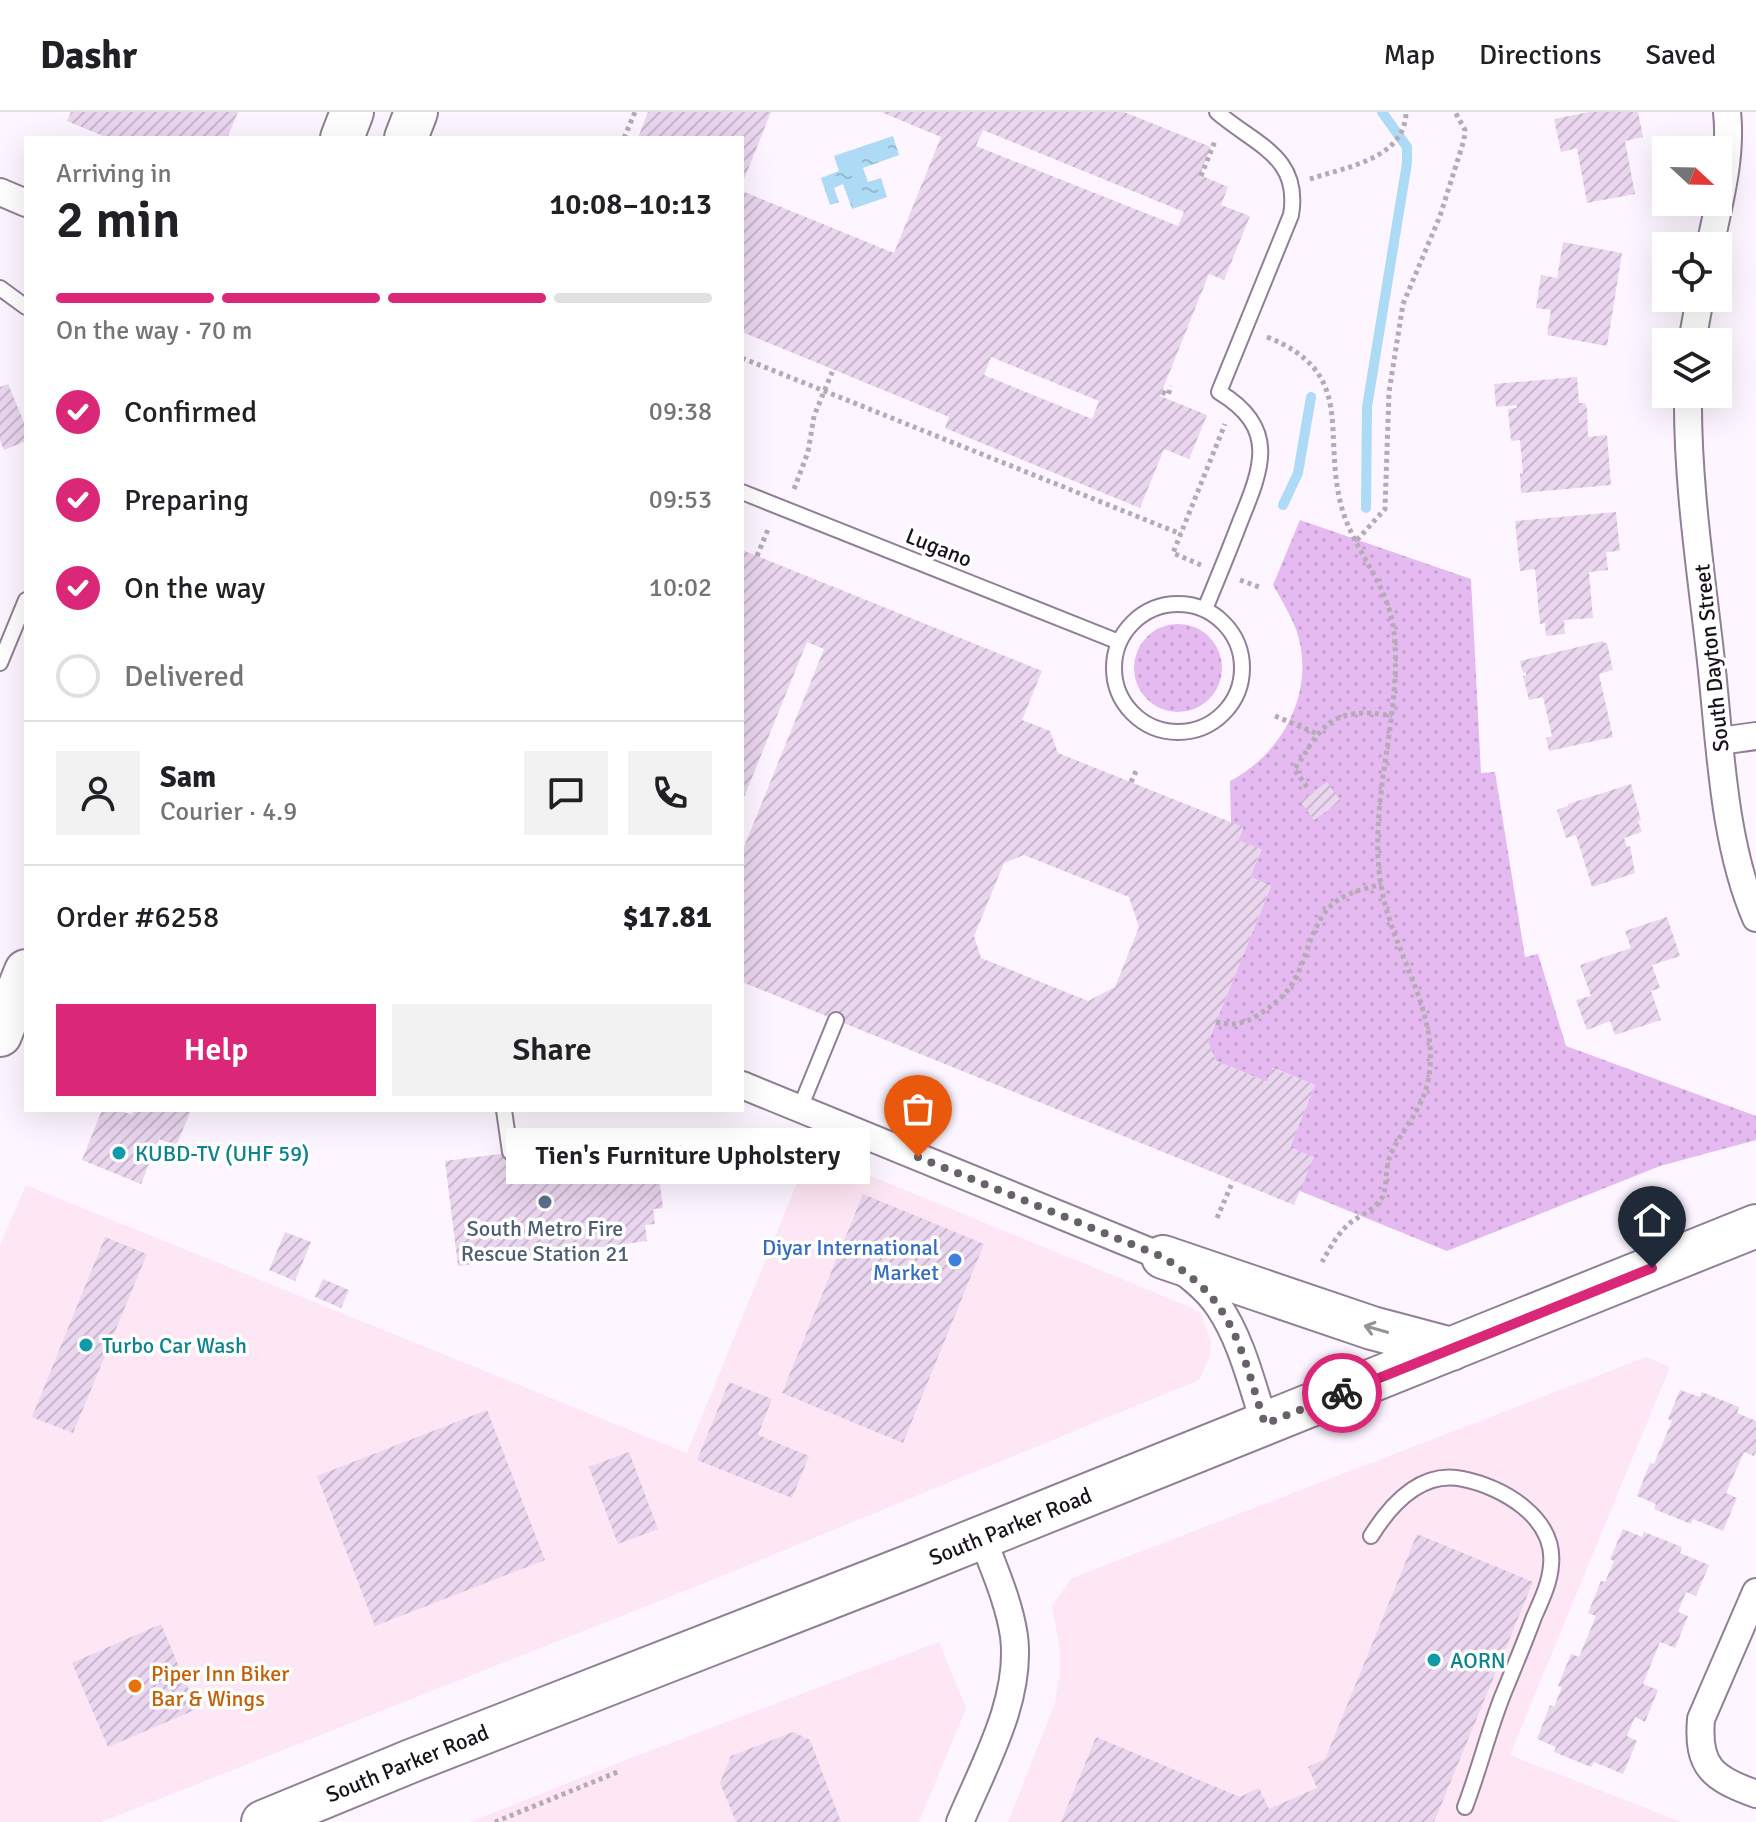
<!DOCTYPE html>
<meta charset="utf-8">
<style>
:root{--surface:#fff;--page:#f2f2f2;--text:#202124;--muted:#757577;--line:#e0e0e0;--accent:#db2777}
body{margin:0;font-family:Signika,sans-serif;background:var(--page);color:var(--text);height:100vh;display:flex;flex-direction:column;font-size:30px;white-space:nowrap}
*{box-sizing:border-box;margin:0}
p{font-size:26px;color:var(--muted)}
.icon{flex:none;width:44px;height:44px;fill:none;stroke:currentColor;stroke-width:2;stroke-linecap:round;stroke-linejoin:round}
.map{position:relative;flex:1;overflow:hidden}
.details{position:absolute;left:24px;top:24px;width:720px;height:976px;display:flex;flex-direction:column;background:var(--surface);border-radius:0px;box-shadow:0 8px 32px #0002}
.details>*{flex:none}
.needle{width:52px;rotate:112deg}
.controls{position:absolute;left:1652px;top:24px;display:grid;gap:16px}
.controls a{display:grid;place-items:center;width:80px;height:80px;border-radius:0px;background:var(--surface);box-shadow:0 8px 32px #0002;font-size:40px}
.pin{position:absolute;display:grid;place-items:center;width:68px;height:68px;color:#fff;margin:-82px -34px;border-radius:50% 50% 50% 0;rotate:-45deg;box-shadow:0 0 8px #0007}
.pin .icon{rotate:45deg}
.courier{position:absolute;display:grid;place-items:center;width:80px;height:80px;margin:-40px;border:6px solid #db2777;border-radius:50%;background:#fff;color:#222;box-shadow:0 2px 10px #0007}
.bubble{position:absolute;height:56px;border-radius:0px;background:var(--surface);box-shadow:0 8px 32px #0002;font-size:26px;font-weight:600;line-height:56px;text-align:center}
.headline em{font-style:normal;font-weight:600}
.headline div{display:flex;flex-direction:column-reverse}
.headline{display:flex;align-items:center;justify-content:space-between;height:136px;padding:0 32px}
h1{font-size:52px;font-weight:600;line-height:60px}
.bar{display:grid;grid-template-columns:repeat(4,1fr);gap:12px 8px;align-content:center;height:96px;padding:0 32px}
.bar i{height:10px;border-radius:6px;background:var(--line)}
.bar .on{background:var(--accent)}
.bar p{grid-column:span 4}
.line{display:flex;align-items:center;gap:20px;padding:0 32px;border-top:2px solid var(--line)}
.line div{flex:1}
.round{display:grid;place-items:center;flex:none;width:84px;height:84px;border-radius:0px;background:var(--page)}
ol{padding:0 32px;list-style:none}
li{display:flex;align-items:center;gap:24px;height:88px}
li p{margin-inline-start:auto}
li .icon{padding:8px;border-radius:50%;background:var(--accent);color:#fff;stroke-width:4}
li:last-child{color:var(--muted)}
li i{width:44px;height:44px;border:4px solid var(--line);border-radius:50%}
.button{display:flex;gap:16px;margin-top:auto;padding:16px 32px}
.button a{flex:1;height:92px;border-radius:0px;background:var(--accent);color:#fff;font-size:32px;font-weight:600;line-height:92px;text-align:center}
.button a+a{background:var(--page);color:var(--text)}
header{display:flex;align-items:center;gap:48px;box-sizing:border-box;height:112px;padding:0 40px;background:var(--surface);border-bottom:2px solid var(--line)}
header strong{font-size:38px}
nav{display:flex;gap:44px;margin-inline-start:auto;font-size:28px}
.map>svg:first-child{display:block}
.commercial{fill:#fde7f4}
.grass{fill:url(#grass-dots)}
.water{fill:url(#water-ripples)}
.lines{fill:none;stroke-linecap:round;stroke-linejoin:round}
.stream{stroke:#addaf5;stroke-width:10}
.building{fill:url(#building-hatch);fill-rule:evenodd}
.lane-casing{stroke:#917f96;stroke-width:18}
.street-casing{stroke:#917f96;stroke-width:30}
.primary-casing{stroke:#917f96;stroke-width:46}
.path{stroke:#b3acb5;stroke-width:5;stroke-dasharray:4 4;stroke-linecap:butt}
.lane{stroke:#fff;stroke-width:14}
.street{stroke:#fff;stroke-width:26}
.primary{stroke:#fff;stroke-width:42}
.oneway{stroke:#979498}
.done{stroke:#68616a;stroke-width:8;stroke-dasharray:0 14.4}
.route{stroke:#db2777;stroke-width:10}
.culture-dot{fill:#0f9aa8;stroke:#fff;stroke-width:3}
.service-dot{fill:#5c6f8a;stroke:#fff;stroke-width:3}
.shop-dot{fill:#3f7fe0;stroke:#fff;stroke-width:3}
.food-dot{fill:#e8710a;stroke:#fff;stroke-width:3}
.labels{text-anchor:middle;stroke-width:7;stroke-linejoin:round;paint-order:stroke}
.street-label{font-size:22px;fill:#18121a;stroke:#fff}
.culture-label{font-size:22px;fill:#0d838f;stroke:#fff;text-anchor:start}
.service-label{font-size:22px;fill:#4e5e75;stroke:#fff}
.shop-label{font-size:22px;fill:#366cbe;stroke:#fff;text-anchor:end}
.food-label{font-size:22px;fill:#c56008;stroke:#fff;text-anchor:start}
</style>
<header>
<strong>Dashr</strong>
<nav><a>Map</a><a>Directions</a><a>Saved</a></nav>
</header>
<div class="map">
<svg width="1756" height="1710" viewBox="0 0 1756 1710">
<defs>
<pattern id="grass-dots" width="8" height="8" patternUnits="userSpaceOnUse" patternTransform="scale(2)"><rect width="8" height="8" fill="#e5baf0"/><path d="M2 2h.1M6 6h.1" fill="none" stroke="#c49fcd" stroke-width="1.8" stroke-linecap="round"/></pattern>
<pattern id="water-ripples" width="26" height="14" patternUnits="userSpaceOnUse" patternTransform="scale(2)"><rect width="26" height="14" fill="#addaf5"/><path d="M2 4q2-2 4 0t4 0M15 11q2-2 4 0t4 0" fill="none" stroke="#94bad1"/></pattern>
<pattern id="building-hatch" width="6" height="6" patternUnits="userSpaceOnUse" patternTransform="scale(2)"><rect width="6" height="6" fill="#ead6ef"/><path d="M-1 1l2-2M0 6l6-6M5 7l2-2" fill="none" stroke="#c8b7cc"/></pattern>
</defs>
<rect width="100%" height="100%" fill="#fdf5ff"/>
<g class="commercial">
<path d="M810 1039 1190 1195 1201 1202 1211 1230 1210 1244 1199 1268 692 1476 101 1710H0V1134L26 1073 687 1341Z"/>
<path d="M1646 1245 1670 1255 1510 1643 1681 1710H1008L1055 1591 1060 1559V1538L1052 1494 1072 1466Z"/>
<path d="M939 1530 966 1596 919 1710H470L623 1649Z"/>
</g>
<g class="grass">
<path d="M1300 408 1471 467 1481 661 1495 660 1525 845 1538 842 1566 934 1756 1004V1028L1660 1054 1447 1139 1300 1079 1290 1035 1315 973 1273 956 1267 970 1216 949 1208 930 1271 774 1250 765 1261 738 1238 728 1243 716 1231 711 1230 669C1284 641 1317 577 1296 517 1290 502 1281 487 1273 473Z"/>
<circle cx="1178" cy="556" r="44"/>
</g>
<path class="water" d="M893 24 899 43 863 56 868 70 881 66 887 85 852 97 843 72 834 76 839 90 830 93 821 66 839 59 834 44Z"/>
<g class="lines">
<g class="stream">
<path d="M1283 393 1298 361 1311 285"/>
<path d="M1366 396 1367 295 1407 51V35L1382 0"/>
</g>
</g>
<g class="building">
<path d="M71 0H238L227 26H108L67 9Z"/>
<path d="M648 0H771L742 72V26H638Z"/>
<path d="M881 0H1124L1211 35 1200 63 1228 75 1221 93 1250 104 1224 168 1209 162 1160 284 1207 303 1189 347 1164 337 1140 396 945 316 949 305 742 220V79L894 141 941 25ZM983 18 1184 100 1178 114 976 34ZM991 245 1099 289 1092 307 984 263Z"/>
<path d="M1590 0H1638L1643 25 1625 29 1635 82 1587 91 1577 36 1561 40 1554 7Z"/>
<path d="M1563 130 1622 141 1607 234 1547 223 1551 198 1536 196 1541 163 1557 166Z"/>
<path d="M1577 265 1579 291H1585L1587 297 1588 325 1607 323 1611 373 1521 381 1520 361 1523 362 1520 328 1511 329 1508 297 1517 296 1516 293 1496 295 1494 272Z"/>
<path d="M8 272 26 315V329L4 338 0 328V275Z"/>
<path d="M1616 400 1620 439 1606 440 1608 458 1589 460 1593 506 1564 508 1565 522 1546 524 1545 511 1540 512 1535 457 1520 459 1515 409Z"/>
<path d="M742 438 1042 559 1022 608 1050 619 1058 641 1243 715 1238 728 1261 737 1250 765 1271 774 1208 930 1216 949 1267 970 1272 956 1315 973 1290 1035 1314 1045 1294 1093 742 870V740L824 537 807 530 742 690ZM1024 743 1129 785 1139 815 1115 875 1088 889 981 846 974 824 1004 751Z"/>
<path d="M1603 529 1604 531H1607L1613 558 1599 562 1613 625 1549 639 1546 626 1552 624 1543 585 1529 588 1523 564H1526V560L1523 561 1520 549Z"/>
<path d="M1327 670 1341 689 1314 708 1300 689Z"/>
<path d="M1631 672 1641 708 1638 709 1642 720 1624 726 1627 735 1630 734 1635 761 1592 775 1576 723 1566 726 1557 698 1568 694V692Z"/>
<path d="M1667 805 1680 844 1652 853 1660 876 1651 879 1661 908 1615 923 1610 909 1587 918 1576 888 1591 884 1580 853 1631 836 1625 819Z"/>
<path d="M102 998H119L132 1003 134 998H191L176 1034 159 1027 141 1072 82 1048Z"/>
<path d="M634 1025 636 1037 645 1036 647 1051 657 1049 663 1096 653 1097 655 1112 645 1113 647 1129 458 1154 445 1049Z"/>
<path d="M863 1082 984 1132 903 1331 782 1281Z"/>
<path d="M285 1120 311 1130 295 1169 269 1158Z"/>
<path d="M105 1125 147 1142 73 1321 32 1305Z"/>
<path d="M323 1167 349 1178 341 1196 315 1185Z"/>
<path d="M729 1270 772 1287 758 1323 809 1344 792 1386 697 1348Z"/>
<path d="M1680 1278 1700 1285 1702 1280 1739 1295 1737 1301 1756 1309V1339L1754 1344 1744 1340 1726 1381 1737 1386 1723 1419 1693 1407 1691 1412 1654 1397 1656 1392 1637 1384 1650 1351 1654 1352 1672 1309 1668 1307Z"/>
<path d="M487 1298 545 1448 375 1514 317 1364Z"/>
<path d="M629 1340 658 1417 618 1432 589 1355Z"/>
<path d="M1623 1417 1642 1425 1644 1420 1682 1435 1680 1441 1709 1453 1696 1484 1686 1480 1678 1500 1688 1504 1675 1536 1660 1530 1643 1572 1658 1578 1645 1610 1635 1605 1627 1624 1637 1629 1623 1662 1594 1650 1591 1655 1554 1640 1556 1635 1537 1627 1550 1593 1554 1595 1562 1575 1558 1574 1571 1542 1579 1545 1596 1504 1588 1501 1601 1469 1605 1470 1614 1449 1610 1447Z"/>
<path d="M1417 1422 1533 1470 1434 1710H1061L1096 1625 1240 1685 1259 1676 1269 1697 1317 1676 1308 1655 1325 1647Z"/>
<path d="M161 1512 197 1597 108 1635 72 1551Z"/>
<path d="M793 1620 810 1628 841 1710H736L720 1671 731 1644Z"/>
</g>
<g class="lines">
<g class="lane-casing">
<g id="lane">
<path d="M0 176 26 195"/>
<path d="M742 380 1119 530"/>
<circle cx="1178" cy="556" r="64"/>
<path d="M1205 497C1217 468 1229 439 1240 410 1262 356 1279 316 1219 280L1291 103C1301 44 1255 33 1217 0"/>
<path d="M0 551 26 488"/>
<path d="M800 996 836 908"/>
<path d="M504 998 510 1040"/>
<path d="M1371 1424C1391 1392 1421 1358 1463 1367 1503 1375 1556 1406 1551 1453 1550 1471 1541 1489 1534 1505 1524 1532 1513 1558 1502 1585 1488 1621 1479 1658 1465 1695"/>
</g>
</g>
<g class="street-casing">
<g id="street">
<path d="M0 80 26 91"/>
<path d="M1710 134C1719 91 1732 44 1727 0"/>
<path d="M1692 230 1700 186"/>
<path d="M1688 282C1687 371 1701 460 1711 549 1720 631 1723 730 1756 806"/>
<path d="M1720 629 1756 624"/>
<path d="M742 973 1163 1145C1183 1159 1205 1174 1219 1195 1242 1229 1252 1274 1265 1312"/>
<path d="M1756 1480 1701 1607C1697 1656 1713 1666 1756 1682"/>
<path d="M960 1710C984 1653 1022 1587 1014 1524 1009 1490 994 1457 982 1425"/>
</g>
</g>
<g class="primary-casing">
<g id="primary">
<path d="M342 26 352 0"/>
<path d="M406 26 416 0"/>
<path d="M0 923 26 859"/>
<path d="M1163 1145 1372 1216 1451 1237"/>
<path d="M263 1710 411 1649 913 1453 1756 1114"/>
</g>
</g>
<g class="path">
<path d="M624 26 635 0"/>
<path d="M1201 64 1215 29"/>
<path d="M1310 67C1346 55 1405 47 1406 0"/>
<path d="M1267 225C1357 261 1322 319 1341 393 1353 439 1388 470 1394 520 1403 604 1367 689 1381 773 1391 840 1442 900 1428 969 1422 999 1401 1018 1390 1044 1384 1058 1389 1079 1379 1090 1371 1099 1359 1104 1350 1111 1337 1122 1330 1136 1322 1150"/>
<path d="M742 246 1181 422"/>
<path d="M1162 280 1168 283 1171 274"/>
<path d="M794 377 808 340 814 304 833 258"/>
<path d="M1357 428 1385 397 1389 280 1403 192 1440 104 1464 28 1465 18 1455 0"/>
<path d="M757 444 769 415"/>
<path d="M1201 453 1173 441 1225 312"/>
<path d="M1240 468 1259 475"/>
<path d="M1275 604 1318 622"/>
<path d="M1131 670 1137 657"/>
<path d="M1307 675 1294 657C1304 645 1310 631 1320 620 1339 598 1365 599 1392 604"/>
<path d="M1216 910C1232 914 1244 912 1258 903 1274 893 1289 881 1297 863 1309 839 1312 810 1334 791 1347 780 1365 777 1381 772"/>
<path d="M1217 1106 1233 1069"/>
<path d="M495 1710 620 1659"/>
</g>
<use href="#lane" class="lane"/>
<use href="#street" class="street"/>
<use href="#primary" class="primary"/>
</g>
<defs><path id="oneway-shaft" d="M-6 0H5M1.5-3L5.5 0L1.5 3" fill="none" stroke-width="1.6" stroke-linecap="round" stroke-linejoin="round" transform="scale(2)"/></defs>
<use class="oneway" href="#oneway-shaft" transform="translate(1376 1217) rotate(-164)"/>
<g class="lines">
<path class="done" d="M918 1045 1163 1145C1184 1159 1205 1174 1219 1195 1243 1229 1252 1274 1265 1312L1342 1281"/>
<path class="route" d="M1342 1281 1652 1156"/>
</g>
<g class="culture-dot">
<circle cx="119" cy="1041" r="8"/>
<circle cx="86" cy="1233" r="8"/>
<circle cx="1434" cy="1548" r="8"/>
</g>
<circle class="service-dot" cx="545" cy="1090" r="8"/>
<circle class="shop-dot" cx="955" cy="1148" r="8"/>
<circle class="food-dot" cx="135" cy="1574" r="8"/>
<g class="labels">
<g class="street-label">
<text transform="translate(939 435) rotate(22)" y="8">Lugano</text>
<text transform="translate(1711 546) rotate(-96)" y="8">South Dayton Street</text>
<text transform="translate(1010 1414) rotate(-22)" y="8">South Parker Road</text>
<text transform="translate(407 1651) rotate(-22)" y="8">South Parker Road</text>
</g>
<g class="culture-label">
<text x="135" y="1049">KUBD-TV (UHF 59)</text>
<text x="102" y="1241">Turbo Car Wash</text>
<text x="1450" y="1556">AORN</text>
</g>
<g class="service-label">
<text x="545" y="1124">South Metro Fire<tspan x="545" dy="25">Rescue Station 21</tspan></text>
</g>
<g class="shop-label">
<text x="939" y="1143">Diyar International<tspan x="939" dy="25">Market</tspan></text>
</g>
<g class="food-label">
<text x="151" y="1569">Piper Inn Biker<tspan x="151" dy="25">Bar &amp; Wings</tspan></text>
</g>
</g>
</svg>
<div class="controls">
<a><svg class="needle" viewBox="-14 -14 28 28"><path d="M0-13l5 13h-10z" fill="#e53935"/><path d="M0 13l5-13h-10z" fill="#757577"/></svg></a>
<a><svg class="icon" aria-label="locate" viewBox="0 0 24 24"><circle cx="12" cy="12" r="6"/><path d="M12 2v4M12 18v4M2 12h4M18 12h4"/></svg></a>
<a><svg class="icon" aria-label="layers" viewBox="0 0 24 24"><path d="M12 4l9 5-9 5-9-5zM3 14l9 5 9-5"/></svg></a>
</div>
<div class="pin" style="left:918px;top:1045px;background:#ea580c"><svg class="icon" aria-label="bag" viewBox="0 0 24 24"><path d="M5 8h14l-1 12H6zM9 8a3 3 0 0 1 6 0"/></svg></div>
<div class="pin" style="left:1652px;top:1156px;background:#1f2937"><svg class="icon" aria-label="home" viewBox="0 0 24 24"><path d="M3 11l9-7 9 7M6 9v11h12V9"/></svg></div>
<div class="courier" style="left:1342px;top:1281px"><svg class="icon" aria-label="bike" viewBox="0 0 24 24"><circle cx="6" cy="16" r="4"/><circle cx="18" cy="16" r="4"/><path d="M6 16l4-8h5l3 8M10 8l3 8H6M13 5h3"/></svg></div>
<div class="bubble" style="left:506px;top:1016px;width:364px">Tien's Furniture Upholstery</div>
<section class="details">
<div class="headline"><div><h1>2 min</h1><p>Arriving in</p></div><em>10:08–10:13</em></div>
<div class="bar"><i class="on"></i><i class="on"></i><i class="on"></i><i></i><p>On the way · 70 m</p></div>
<ol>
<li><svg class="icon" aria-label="check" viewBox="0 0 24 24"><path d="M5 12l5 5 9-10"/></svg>Confirmed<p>09:38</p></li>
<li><svg class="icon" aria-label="check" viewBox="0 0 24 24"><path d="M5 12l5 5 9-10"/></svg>Preparing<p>09:53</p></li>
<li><svg class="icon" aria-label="check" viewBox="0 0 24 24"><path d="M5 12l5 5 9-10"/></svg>On the way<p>10:02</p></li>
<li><i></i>Delivered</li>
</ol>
<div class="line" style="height:144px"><a class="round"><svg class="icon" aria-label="person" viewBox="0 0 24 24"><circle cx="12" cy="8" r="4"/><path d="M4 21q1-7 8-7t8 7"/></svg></a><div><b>Sam</b><p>Courier · 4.9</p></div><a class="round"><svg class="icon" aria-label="chat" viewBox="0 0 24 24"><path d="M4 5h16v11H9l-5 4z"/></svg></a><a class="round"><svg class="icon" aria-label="phone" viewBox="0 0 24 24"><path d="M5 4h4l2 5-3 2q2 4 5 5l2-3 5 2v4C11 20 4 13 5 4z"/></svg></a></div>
<div class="line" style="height:104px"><div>Order #6258</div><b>$17.81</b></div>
<div class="button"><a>Help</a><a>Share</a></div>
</section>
</div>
